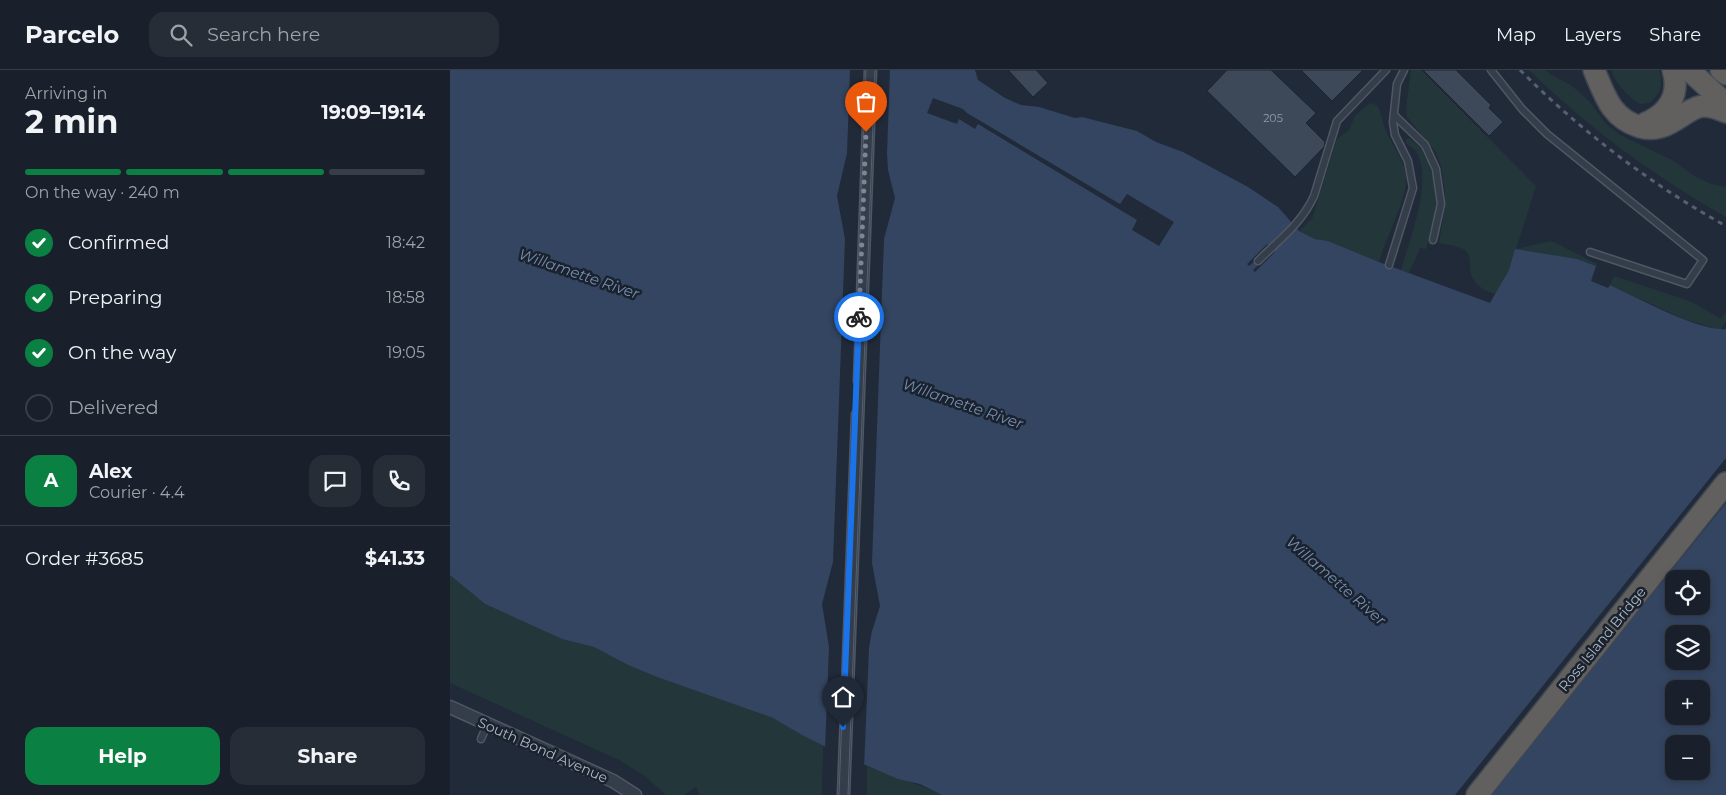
<!DOCTYPE html>
<meta charset="utf-8">
<style>
:root{--surface:#19202b;--page:#262d37;--text:#f1f3f6;--muted:#9fa3a9;--line:#373e47;--accent:#0b8043}
body{margin:0;font-family:Montserrat,sans-serif;background:var(--page);color:var(--text);height:100vh;display:flex;flex-direction:column;font-size:19px;white-space:nowrap}
*{box-sizing:border-box;margin:0}
p{font-size:16px;color:var(--muted)}
.icon{flex:none;width:28px;height:28px;fill:none;stroke:currentColor;stroke-width:2;stroke-linecap:round;stroke-linejoin:round}
.map{position:relative;flex:1;overflow:hidden}
.sheet{display:flex;flex-direction:column;background:var(--surface);width:450px}
.sheet>*{flex:none}
.fabs{position:absolute;left:1215px;top:500px;display:grid;gap:10px}
.fabs a{display:grid;place-items:center;width:45px;height:45px;border-radius:10px;background:var(--surface);box-shadow:0 2px 8px #0003,0 0 0 1px var(--line);font-size:25px}
.pin{position:absolute;display:grid;place-items:center;width:42px;height:42px;color:#fff;margin:-51px -21px;border-radius:50% 50% 50% 0;rotate:-45deg;box-shadow:0 0 5px #0007}
.pin .icon{rotate:45deg}
.courier{position:absolute;display:grid;place-items:center;width:50px;height:50px;margin:-25px;border:4px solid #1a73e8;border-radius:50%;background:#fff;color:#222;box-shadow:0 1px 6px #0007}
.overview em{font-style:normal;font-weight:700}
.overview div{display:flex;flex-direction:column-reverse}
.overview{display:flex;align-items:center;justify-content:space-between;height:85px;padding:0 25px}
h1{font-size:32px;font-weight:700;line-height:38px}
.bar{display:grid;grid-template-columns:repeat(4,1fr);gap:8px 5px;align-content:center;height:60px;padding:0 25px}
.bar i{height:6px;border-radius:4px;background:var(--line)}
.bar .current{background:var(--accent)}
.bar p{grid-column:span 4}
.line{display:flex;align-items:center;gap:12px;padding:0 25px;border-top:1px solid var(--line)}
.line div{flex:1}
.round{display:grid;place-items:center;flex:none;width:52px;height:52px;border-radius:15px;background:var(--page)}
ol{padding:0 25px;list-style:none}
li{display:flex;align-items:center;gap:15px;height:55px}
li p{margin-inline-start:auto}
li .icon{padding:5px;border-radius:50%;background:var(--accent);color:#fff;stroke-width:4}
li:last-child{color:var(--muted)}
li i{width:28px;height:28px;border:2px solid var(--line);border-radius:50%}
.cta{display:flex;gap:10px;margin-top:auto;padding:10px 25px}
.cta a{flex:1;height:58px;border-radius:15px;background:var(--accent);color:#fff;font-size:20px;font-weight:700;line-height:58px;text-align:center}
.cta a+a{background:var(--page);color:var(--text)}
header{display:flex;align-items:center;gap:30px;box-sizing:border-box;height:70px;padding:0 25px;background:var(--surface);border-bottom:1px solid var(--line)}
header strong{font-size:24px}
nav{display:flex;gap:28px;margin-inline-start:auto;font-size:18px}
.search{width:350px;height:45px;background:var(--page);display:flex;align-items:center;gap:12px;box-sizing:border-box;padding:0 18px;border-radius:15px;color:var(--muted);font-size:19px}
main{display:flex;flex:1;min-height:0}
.map>svg:first-child{display:block}
.green{fill:#23373b}
.water{fill:#344561;fill-rule:evenodd}
.pier{fill:#212a39}
.building{fill:#3d4859;stroke:#1c2430}
.lines{fill:none;stroke-linecap:round;stroke-linejoin:round}
.service-casing{stroke:#4f5764;stroke-width:9}
.minor-casing{stroke:#4f5764;stroke-width:15}
.trunk-casing{stroke:#3f4754;stroke-width:24}
.service{stroke:#343d4a;stroke-width:6}
.minor{stroke:#343d4a;stroke-width:12}
.trunk{stroke:#61605e;stroke-width:21}
.tram{stroke:#566071;stroke-width:1}
.rail{stroke:#566071;stroke-width:3;stroke-dasharray:5 5;stroke-linecap:butt}
.done{stroke:#7d8695;stroke-width:5;stroke-dasharray:0 9}
.route{stroke:#1a73e8;stroke-width:6}
.labels{text-anchor:middle;stroke-width:5;stroke-linejoin:round;paint-order:stroke}
.number-label{font-size:11px;fill:#929bab}
.street-label{font-size:14px;fill:#afb7c6;stroke:#1a222e}
.water-label{font-size:15px;font-style:italic;fill:#768daf;stroke:#1a222e}
</style>
<header>
<strong>Parcelo</strong>
<div class="search"><svg class="icon" aria-label="search" viewBox="0 0 24 24"><circle cx="10" cy="10" r="6"/><path d="M15 15l6 6"/></svg>Search here</div>
<nav><a>Map</a><a>Layers</a><a>Share</a></nav>
</header>
<main>
<section class="sheet">
<div class="overview"><div><h1>2 min</h1><p>Arriving in</p></div><em>19:09–19:14</em></div>
<div class="bar"><i class="current"></i><i class="current"></i><i class="current"></i><i></i><p>On the way · 240 m</p></div>
<ol>
<li><svg class="icon" aria-label="check" viewBox="0 0 24 24"><path d="M5 12l5 5 9-10"/></svg>Confirmed<p>18:42</p></li>
<li><svg class="icon" aria-label="check" viewBox="0 0 24 24"><path d="M5 12l5 5 9-10"/></svg>Preparing<p>18:58</p></li>
<li><svg class="icon" aria-label="check" viewBox="0 0 24 24"><path d="M5 12l5 5 9-10"/></svg>On the way<p>19:05</p></li>
<li><i></i>Delivered</li>
</ol>
<div class="line" style="height:90px"><b class="round" style="background:var(--accent);color:#fff">A</b><div><b>Alex</b><p>Courier · 4.4</p></div><a class="round"><svg class="icon" aria-label="chat" viewBox="0 0 24 24"><path d="M4 5h16v11H9l-5 4z"/></svg></a><a class="round"><svg class="icon" aria-label="phone" viewBox="0 0 24 24"><path d="M5 4h4l2 5-3 2q2 4 5 5l2-3 5 2v4C11 20 4 13 5 4z"/></svg></a></div>
<div class="line" style="height:65px"><div>Order #3685</div><b>$41.33</b></div>
<div class="cta"><a>Help</a><a>Share</a></div>
</section>
<div class="map">
<svg width="1276" height="725" viewBox="0 0 1276 725">
<rect width="100%" height="100%" fill="#212a39"/>
<g class="green">
<path d="M961 0H971L1086 116 1066 179 1101 171 1147 194 1146 196 1127 189 1066 180 1059 200 1046 224C1032 221 1020 211 1020 197 1020 191 1020 186 1016 181 1011 176 997 175 989 173L995 137V120L991 95 985 81 957 47 956 39Z"/>
<path d="M1079 0H1095L1100 4 1122 16 1139 31 1156 54 1170 65 1222 90 1244 106 1261 114 1276 117V147C1204 106 1139 58 1079 0Z"/>
<path d="M1161 0H1209C1214 14 1211 22 1200 33L1190 34C1176 25 1167 15 1161 0Z"/>
<path d="M920 33 926 35 929 38C932 49 935 61 941 71 947 83 955 93 956 107 958 126 935 170 929 192L878 171 866 169 849 161 862 149 887 69 899 60 905 46Z"/>
<path d="M959 68 972 79 982 101 987 137 976 179 970 178 959 203 951 200C959 172 985 105 965 80 962 77 958 75 956 73V70Z"/>
<path d="M1164 206 1242 232 1271 249 1276 242V252L1270 260 1234 249 1160 215Z"/>
<path d="M0 505 35 534 112 569 144 577 178 595 207 607 323 648 373 675 372 725H250L246 717 234 725H216L195 706 169 690 0 613Z"/>
<path d="M417 696C442 706 467 713 492 725H417Z"/>
</g>
<path class="water" d="M0 0H525L528 10 555 28 571 35 589 37 625 48 632 47 687 61 706 72 733 82 798 117 828 137 849 161 865 169 878 171 929 192 1040 233 1059 200 1065 179 1127 189 1146 196 1141 211 1158 218 1160 215C1186 227 1250 262 1276 259V725H492L470 714 448 709 390 684 354 666 323 648 207 607 178 595 144 577 112 569 35 534 0 505ZM1224 509H1251V536H1224ZM1224 564H1251V591H1224ZM1224 619H1251V646H1224ZM1224 674H1251V701H1224Z"/>
<g class="pier">
<path d="M400 0H440L437 84 438 100 445 128 434 169 422 493 430 536 422 561 419 578 414 698 375 679 379 577 372 534 383 492 395 169 387 126 397 83Z"/>
<path d="M483 28 513 39 517 43 670 134 677 124 724 152 709 176 682 160 687 150 528 54 525 59 509 49 507 54 477 43Z"/>
<path d="M844 152 848 156 824 180 825 182 805 202 803 200 810 193 806 190 799 196 797 194 817 174 819 176Z"/>
<path d="M1276 388V433L1040 725H1005Z"/>
</g>
<g class="building">
<path d="M558 0H586L598 13 583 27Z"/>
<path d="M777 0H821L866 43 856 53 875 72 874 77 845 107 757 21Z"/>
<path d="M851 0H913L882 31Z"/>
<path d="M973 0H1006L1041 35 1039 38 1053 52 1039 66Z"/>
</g>
<g class="lines">
<g class="service-casing">
<g id="service">
<path d="M1041 0 1072 39 1097 64 1253 190 1237 214 1140 182"/>
<path d="M944 45 975 75 986 99 991 134 983 170"/>
<path d="M808 191C828 171 852 153 864 126L887 51 936 0"/>
<path d="M939 195 963 118 958 91 945 65 943 52 947 14 954 0"/>
<path d="M407 311 418 0"/>
<path d="M31 669 37 655"/>
<path d="M391 725 405 344"/>
<path d="M396 725 423 0"/>
</g>
</g>
<g class="minor-casing">
<path id="minor" d="M0 637 163 711 185 725"/>
</g>
<g class="trunk-casing">
<g id="trunk">
<path d="M1144 0C1155 26 1161 48 1190 57 1201 60 1211 58 1220 53 1244 40 1247 29 1276 42"/>
<path d="M1239 0 1276 34"/>
<path d="M1271 0 1276 4"/>
<path d="M1196 53C1219 43 1230 24 1223 0"/>
<path d="M1027 725 1276 413"/>
</g>
</g>
<use href="#service" class="service"/>
<use href="#minor" class="minor"/>
<use href="#trunk" class="trunk"/>
<g class="tram">
<path d="M389 725 416 0"/>
<path d="M398 725 425 0"/>
</g>
<path class="rail" d="M1070 0C1131 61 1200 114 1276 156"/>
</g>
<g class="lines">
<path class="done" d="M409 247 416 62"/>
<path class="route" d="M393 657 409 247"/>
</g>
<g class="labels">
<g class="number-label">
<text x="823" y="52">205</text>
</g>
<g class="street-label">
<text transform="translate(1152 569) rotate(-51)" y="5">Ross Island Bridge</text>
<text transform="translate(93 680) rotate(24)" y="5">South Bond Avenue</text>
</g>
<g class="water-label">
<text transform="translate(129 204) rotate(19)" y="5">Willamette River</text>
<text transform="translate(513 334) rotate(19)" y="5">Willamette River</text>
<text transform="translate(886 511) rotate(41)" y="5">Willamette River</text>
</g>
</g>
</svg>
<div class="fabs">
<a><svg class="icon" aria-label="locate" viewBox="0 0 24 24"><circle cx="12" cy="12" r="6"/><path d="M12 2v4M12 18v4M2 12h4M18 12h4"/></svg></a>
<a><svg class="icon" aria-label="layers" viewBox="0 0 24 24"><path d="M12 4l9 5-9 5-9-5zM3 14l9 5 9-5"/></svg></a>
<a>+</a>
<a>−</a>
</div>
<div class="pin" style="left:416px;top:62px;background:#ea580c"><svg class="icon" aria-label="bag" viewBox="0 0 24 24"><path d="M5 8h14l-1 12H6zM9 8a3 3 0 0 1 6 0"/></svg></div>
<div class="pin" style="left:393px;top:657px;background:#1f2937"><svg class="icon" aria-label="home" viewBox="0 0 24 24"><path d="M3 11l9-7 9 7M6 9v11h12V9"/></svg></div>
<div class="courier" style="left:409px;top:247px"><svg class="icon" aria-label="bike" viewBox="0 0 24 24"><circle cx="6" cy="16" r="4"/><circle cx="18" cy="16" r="4"/><path d="M6 16l4-8h5l3 8M10 8l3 8H6M13 5h3"/></svg></div>
</div>
</main>
